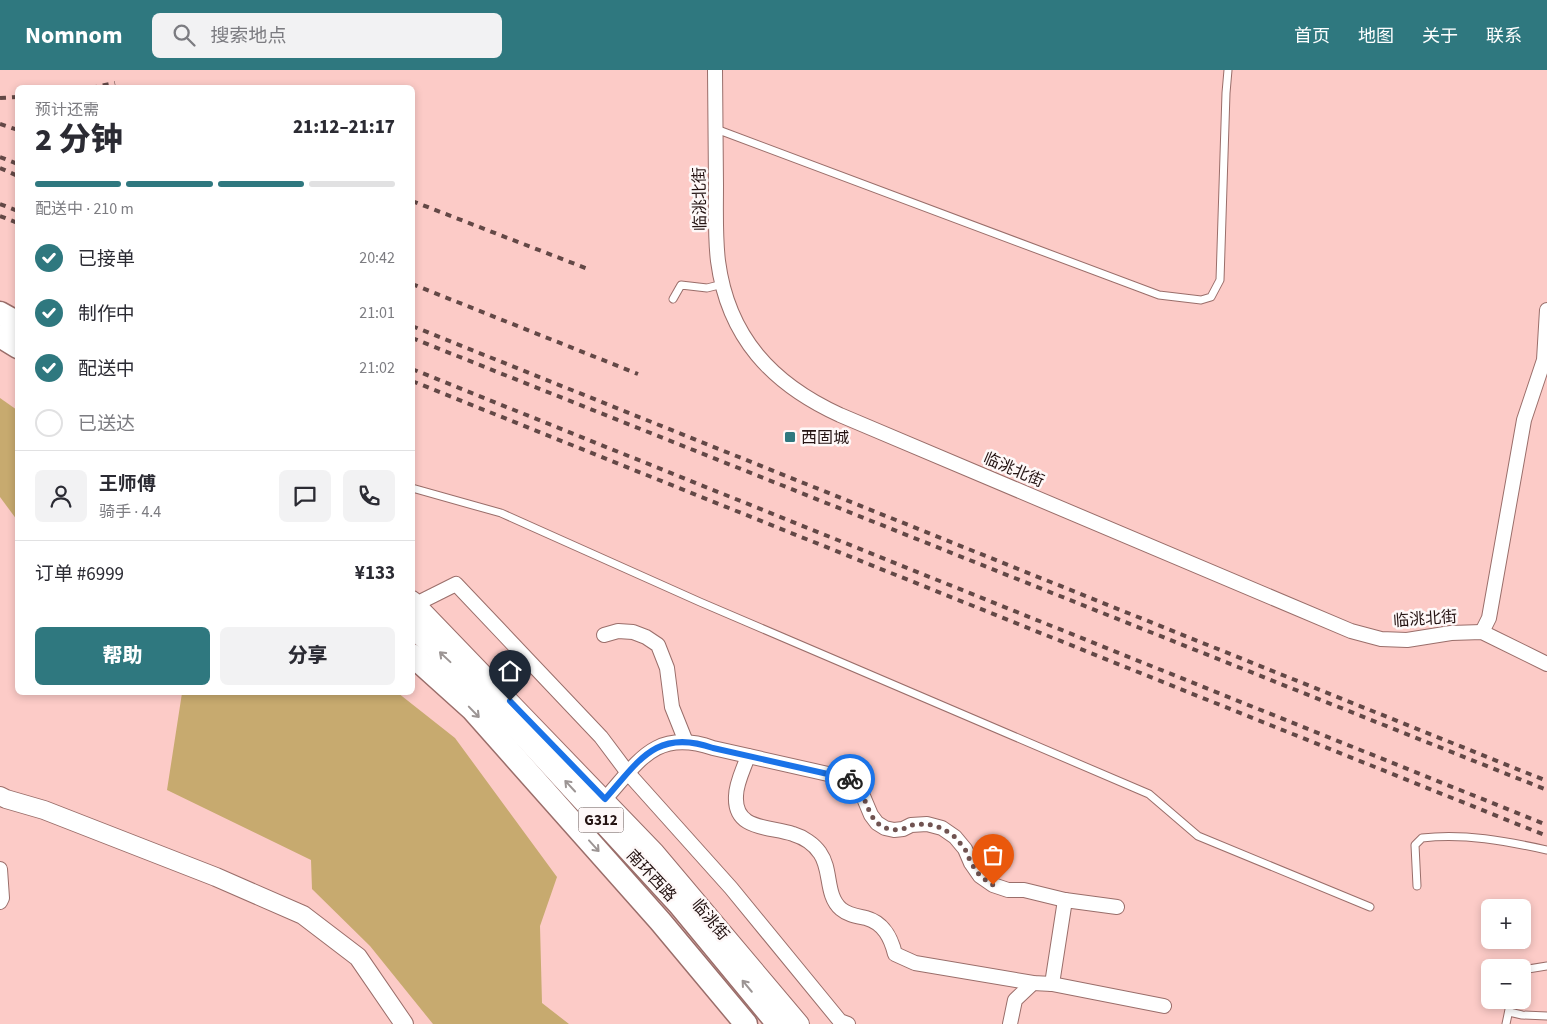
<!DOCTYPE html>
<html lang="zh">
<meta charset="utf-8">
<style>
:root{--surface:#fff;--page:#f2f2f3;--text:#2b2b33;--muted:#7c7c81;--line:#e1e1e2;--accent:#2f787f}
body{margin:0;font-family:"Source Sans 3","Noto Sans SC",sans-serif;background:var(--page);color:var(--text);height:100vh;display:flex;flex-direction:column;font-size:19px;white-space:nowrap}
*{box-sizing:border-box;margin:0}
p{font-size:16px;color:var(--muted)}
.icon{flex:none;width:28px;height:28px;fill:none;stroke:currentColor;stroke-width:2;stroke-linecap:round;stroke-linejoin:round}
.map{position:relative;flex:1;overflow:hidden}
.details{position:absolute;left:15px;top:15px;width:400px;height:610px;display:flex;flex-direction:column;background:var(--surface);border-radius:8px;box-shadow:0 2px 8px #0003}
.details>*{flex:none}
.tools{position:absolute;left:1481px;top:829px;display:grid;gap:10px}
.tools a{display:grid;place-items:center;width:50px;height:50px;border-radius:8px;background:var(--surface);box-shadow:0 2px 8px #0003;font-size:25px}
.pin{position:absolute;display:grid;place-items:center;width:42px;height:42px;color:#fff;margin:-51px -21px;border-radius:50% 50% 50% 0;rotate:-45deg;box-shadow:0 0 5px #0007}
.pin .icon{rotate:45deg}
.courier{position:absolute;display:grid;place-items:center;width:50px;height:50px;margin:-25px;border:4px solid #1a73e8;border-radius:50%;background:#fff;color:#222;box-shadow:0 1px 6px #0007}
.overview em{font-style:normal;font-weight:800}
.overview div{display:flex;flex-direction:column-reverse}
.overview{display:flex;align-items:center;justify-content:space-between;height:85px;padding:0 20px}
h1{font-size:32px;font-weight:800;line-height:38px}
.bar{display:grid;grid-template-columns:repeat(4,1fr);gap:8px 5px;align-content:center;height:60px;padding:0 20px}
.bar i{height:6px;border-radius:4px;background:var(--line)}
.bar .current{background:var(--accent)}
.bar p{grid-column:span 4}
.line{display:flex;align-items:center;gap:12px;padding:0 20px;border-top:1px solid var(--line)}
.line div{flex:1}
.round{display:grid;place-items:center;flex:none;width:52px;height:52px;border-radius:8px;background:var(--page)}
ol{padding:0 20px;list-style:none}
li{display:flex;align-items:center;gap:15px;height:55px}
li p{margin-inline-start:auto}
li .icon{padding:5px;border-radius:50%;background:var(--accent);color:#fff;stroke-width:4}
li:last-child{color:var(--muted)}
li i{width:28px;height:28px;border:2px solid var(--line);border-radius:50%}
.action{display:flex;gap:10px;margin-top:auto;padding:10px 20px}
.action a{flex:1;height:58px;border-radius:8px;background:var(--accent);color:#fff;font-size:20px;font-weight:800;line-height:58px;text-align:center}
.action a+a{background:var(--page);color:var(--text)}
header{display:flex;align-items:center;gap:30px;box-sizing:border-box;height:70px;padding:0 25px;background:var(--accent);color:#fff}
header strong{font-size:24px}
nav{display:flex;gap:28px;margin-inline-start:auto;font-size:18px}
.search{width:350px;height:45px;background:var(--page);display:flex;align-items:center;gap:12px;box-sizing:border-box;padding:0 18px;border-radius:8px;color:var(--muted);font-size:19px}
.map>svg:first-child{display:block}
.green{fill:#c7aa6f}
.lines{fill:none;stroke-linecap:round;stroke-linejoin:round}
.service-casing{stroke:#9a6e6a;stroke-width:9}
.minor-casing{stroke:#9a6e6a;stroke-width:16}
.tertiary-casing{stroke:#9a6e6a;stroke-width:20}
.trunk-casing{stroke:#9a6e6a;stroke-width:25}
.service{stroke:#fff;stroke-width:7}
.minor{stroke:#fff;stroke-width:14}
.tertiary{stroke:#fff;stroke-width:18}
.trunk{stroke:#fff;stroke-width:22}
.rail{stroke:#634846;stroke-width:4;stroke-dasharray:6 6;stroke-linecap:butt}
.oneway{stroke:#9c9594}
.done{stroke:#705351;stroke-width:5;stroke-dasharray:0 9}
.route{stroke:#1a73e8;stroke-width:6}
.poi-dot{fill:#2f787f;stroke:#fef8f8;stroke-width:2}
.labels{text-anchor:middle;stroke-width:5;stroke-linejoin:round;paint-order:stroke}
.shield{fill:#fef8f8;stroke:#655857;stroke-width:1}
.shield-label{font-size:15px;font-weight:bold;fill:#241312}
.street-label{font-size:16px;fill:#241312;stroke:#fef8f8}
.poi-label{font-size:16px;fill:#241312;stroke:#fef8f8;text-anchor:start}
</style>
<header>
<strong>Nomnom</strong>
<div class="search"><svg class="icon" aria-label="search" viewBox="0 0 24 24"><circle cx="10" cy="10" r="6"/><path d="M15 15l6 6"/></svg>搜索地点</div>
<nav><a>首页</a><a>地图</a><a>关于</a><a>联系</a></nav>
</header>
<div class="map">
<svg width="1547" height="954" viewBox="0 0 1547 954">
<rect width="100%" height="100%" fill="#fccbc7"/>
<g class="green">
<path d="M0 328 17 340V450L0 427Z"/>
<path d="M182 623H398L455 668 557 807 540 856 542 933 569 954H433L370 876 312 819 311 790 167 720Z"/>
</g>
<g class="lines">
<g class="service-casing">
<g id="service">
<path d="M716 59 1159 225 1201 230 1211 227 1220 210 1226 23 1228 0"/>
<path d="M673 229 681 215 707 218 723 214"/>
<path d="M412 418 501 443 700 532 1149 724 1198 766 1370 837"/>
<path d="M1417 816 1415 775 1422 768C1464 763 1506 771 1547 780"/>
<path d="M1522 900 1547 896"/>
<path d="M1509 942 1522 945 1547 946"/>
<path d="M1506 954 1511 930"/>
</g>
</g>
<g class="minor-casing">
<g id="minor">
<path d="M715 0C715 38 716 76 716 115 716 140 715 166 718 191 728 267 772 314 840 345L1351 561 1381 569 1407 570 1451 563 1482 562 1547 594"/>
<path d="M416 534 456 514 601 667 628 703 731 818 840 951 848 954"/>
<path d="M1482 562 1489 548 1524 350 1544 290 1547 240"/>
<path d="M604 565 618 561 633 562 646 567 658 575 667 598 672 637 686 672"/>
<path d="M748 686C744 698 736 713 736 726 734 761 770 756 793 764 803 767 814 774 820 783 832 800 825 825 841 839 848 845 857 846 866 848 884 853 891 868 895 884L915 893 1033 913 1052 914 1164 936"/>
<path d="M605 729C639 691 656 658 713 678L850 709 863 726 871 745 877 753 885 758 894 760 903 759 911 755 927 754 942 758 955 767 965 779 971 793 980 806 993 815 1008 820H1024L1065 830 1117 837"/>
<path d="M0 799 2 828 0 832"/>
<path d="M1052 914 1065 830"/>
<path d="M1010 954 1015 930 1033 913"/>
</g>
</g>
<g class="tertiary-casing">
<g id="tertiary">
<path d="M412 530 655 782 800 954"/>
<path d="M0 726 6 729 44 740 216 807 303 845 358 887 404 954"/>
</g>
</g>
<g class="trunk-casing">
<g id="trunk">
<path d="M0 243 18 253"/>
<path d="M0 266 18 277"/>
<path d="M412 556 486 624 679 834 778 954"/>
<path d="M412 585 472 639 660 851 746 954"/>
</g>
</g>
<use href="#service" class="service"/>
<use href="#minor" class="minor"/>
<use href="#tertiary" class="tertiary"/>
<use href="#trunk" class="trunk"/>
<g class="rail">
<path d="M91 18 115 13"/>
<path d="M0 28 18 27"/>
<path d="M0 54 18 60"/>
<path d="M0 87 18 94"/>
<path d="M0 98 18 106"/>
<path d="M412 131 588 199"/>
<path d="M0 134 18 141"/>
<path d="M0 146 18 153"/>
<path d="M412 214 638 304"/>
<path d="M412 256 1547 711"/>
<path d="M412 268 1547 720"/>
<path d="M412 299 1547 755"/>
<path d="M412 311 1547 766"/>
</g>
</g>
<defs><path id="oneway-shaft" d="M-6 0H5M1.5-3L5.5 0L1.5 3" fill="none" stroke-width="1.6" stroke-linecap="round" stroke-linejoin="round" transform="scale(1.25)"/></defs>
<g class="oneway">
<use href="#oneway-shaft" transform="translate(445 587) rotate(-137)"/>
<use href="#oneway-shaft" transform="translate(474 642) rotate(46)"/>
<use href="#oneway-shaft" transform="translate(570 716) rotate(-133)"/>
<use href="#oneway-shaft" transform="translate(594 776) rotate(48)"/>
<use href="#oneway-shaft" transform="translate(747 916) rotate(-130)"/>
</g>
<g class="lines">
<path class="done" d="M850 709 863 726 871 745 877 753 885 758 894 760 903 759 912 755 927 754 942 758 955 767 965 779 971 793 980 806 993 815"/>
<path class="route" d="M510 631 605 729C639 691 656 658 713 678L850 709"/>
</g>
<rect class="poi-dot" x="784" y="361" width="12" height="12" rx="2.5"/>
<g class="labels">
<rect class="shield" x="578.5" y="737.5" width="45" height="25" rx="4"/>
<g class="shield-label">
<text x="601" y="755">G312</text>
</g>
<g class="street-label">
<text transform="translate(699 129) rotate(-91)" y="6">临洮北街</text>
<text transform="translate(1014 399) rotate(23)" y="6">临洮北街</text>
<text transform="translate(1425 548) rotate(-4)" y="6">临洮北街</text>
<text transform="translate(652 805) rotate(47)" y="6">南环西路</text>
<text transform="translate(711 849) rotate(50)" y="6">临洮街</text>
</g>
<g class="poi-label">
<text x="801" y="373">西固城</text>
</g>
</g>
</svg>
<div class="tools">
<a>+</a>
<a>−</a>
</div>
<div class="pin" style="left:993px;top:815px;background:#ea580c"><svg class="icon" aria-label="bag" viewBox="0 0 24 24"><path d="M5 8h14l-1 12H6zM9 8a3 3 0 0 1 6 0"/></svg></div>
<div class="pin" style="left:510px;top:631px;background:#1f2937"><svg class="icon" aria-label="home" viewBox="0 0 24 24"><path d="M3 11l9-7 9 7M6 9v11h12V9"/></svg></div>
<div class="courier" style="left:850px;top:709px"><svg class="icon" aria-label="bike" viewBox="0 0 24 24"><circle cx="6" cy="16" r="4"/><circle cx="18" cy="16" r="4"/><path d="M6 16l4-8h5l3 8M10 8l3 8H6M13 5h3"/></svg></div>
<section class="details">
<div class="overview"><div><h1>2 分钟</h1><p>预计还需</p></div><em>21:12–21:17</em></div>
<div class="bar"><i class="current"></i><i class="current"></i><i class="current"></i><i></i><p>配送中 · 210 m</p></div>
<ol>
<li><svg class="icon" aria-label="check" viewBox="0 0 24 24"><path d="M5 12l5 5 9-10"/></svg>已接单<p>20:42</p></li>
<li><svg class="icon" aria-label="check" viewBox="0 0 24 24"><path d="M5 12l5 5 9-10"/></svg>制作中<p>21:01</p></li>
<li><svg class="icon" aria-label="check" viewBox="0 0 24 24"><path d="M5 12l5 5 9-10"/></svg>配送中<p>21:02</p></li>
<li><i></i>已送达</li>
</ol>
<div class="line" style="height:90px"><a class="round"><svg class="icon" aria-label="person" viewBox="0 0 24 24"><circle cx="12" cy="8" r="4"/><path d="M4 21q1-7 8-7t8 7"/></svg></a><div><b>王师傅</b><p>骑手 · 4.4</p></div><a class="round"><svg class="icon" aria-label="chat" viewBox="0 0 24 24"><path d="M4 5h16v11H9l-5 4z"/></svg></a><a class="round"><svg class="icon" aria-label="phone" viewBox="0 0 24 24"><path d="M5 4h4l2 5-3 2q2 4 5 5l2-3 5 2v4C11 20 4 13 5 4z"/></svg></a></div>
<div class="line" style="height:65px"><div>订单 #6999</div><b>¥133</b></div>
<div class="action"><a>帮助</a><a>分享</a></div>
</section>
</div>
